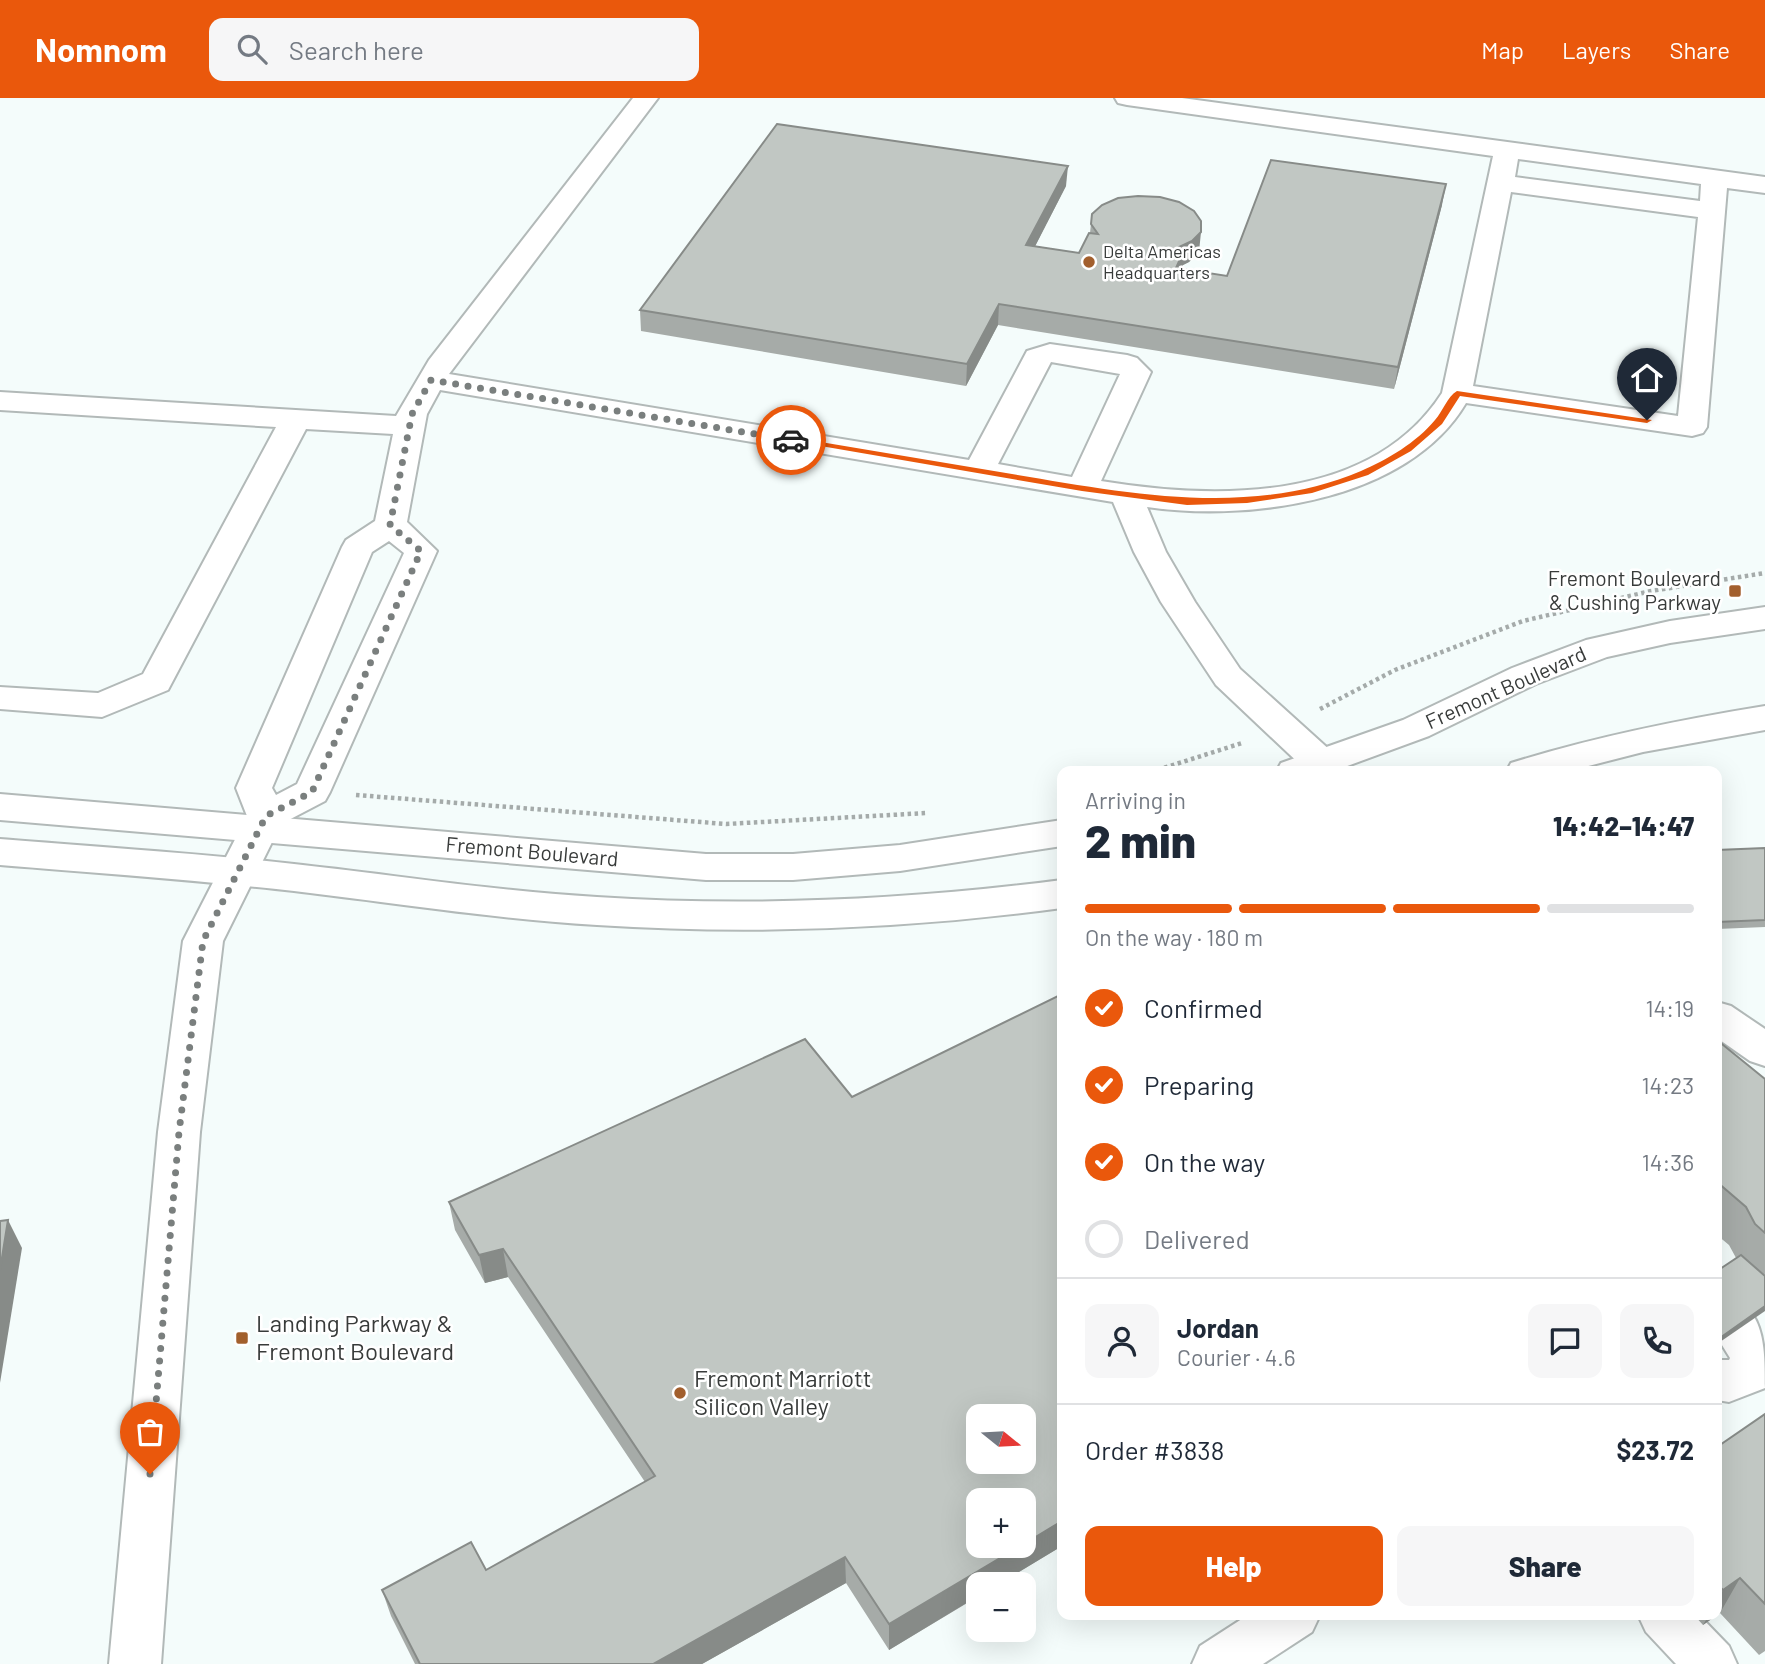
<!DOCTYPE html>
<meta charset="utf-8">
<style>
:root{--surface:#fff;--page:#f6f6f7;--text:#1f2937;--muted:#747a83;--line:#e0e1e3;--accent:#ea580c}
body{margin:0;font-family:Barlow,sans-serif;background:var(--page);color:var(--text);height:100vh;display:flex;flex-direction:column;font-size:26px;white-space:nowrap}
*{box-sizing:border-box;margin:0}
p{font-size:23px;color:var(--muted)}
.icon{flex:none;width:38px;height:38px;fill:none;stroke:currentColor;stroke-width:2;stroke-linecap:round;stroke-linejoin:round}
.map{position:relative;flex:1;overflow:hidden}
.drawer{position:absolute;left:1057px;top:668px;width:665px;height:854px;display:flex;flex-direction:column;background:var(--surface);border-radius:14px;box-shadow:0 7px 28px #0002}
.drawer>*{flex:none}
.needle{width:46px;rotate:108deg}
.buttons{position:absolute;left:966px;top:1306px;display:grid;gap:14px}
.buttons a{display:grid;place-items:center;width:70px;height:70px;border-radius:14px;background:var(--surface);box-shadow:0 7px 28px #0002;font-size:35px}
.pin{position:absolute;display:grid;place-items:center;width:60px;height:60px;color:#fff;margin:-72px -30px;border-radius:50% 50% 50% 0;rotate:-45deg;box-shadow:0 0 7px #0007}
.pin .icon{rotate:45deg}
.courier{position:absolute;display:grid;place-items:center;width:70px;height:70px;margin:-35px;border:5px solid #ea580c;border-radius:50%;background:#fff;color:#222;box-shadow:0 2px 9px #0007}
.headline em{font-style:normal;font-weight:800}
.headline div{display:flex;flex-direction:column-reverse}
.headline{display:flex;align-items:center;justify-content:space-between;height:119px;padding:0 28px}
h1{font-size:46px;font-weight:800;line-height:52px}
.bar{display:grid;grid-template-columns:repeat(4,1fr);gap:10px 7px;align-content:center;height:84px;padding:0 28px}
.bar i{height:9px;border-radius:5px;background:var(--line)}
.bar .selected{background:var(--accent)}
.bar p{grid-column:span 4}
.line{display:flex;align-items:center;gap:18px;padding:0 28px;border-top:2px solid var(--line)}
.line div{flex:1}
.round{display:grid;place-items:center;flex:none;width:74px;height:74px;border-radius:14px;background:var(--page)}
ol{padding:0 28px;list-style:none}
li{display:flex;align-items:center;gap:21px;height:77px}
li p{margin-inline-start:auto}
li .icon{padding:7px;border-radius:50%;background:var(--accent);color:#fff;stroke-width:4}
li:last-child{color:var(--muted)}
li i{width:38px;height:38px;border:4px solid var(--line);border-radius:50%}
.cta{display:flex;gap:14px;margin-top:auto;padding:14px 28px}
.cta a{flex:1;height:80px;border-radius:14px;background:var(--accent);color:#fff;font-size:28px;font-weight:800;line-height:80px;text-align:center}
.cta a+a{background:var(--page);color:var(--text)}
header{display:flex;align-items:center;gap:42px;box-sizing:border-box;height:98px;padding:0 35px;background:var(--accent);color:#fff}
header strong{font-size:33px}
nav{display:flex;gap:38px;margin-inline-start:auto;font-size:24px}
.search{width:490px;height:63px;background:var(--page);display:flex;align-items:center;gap:18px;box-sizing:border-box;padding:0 24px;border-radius:14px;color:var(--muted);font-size:26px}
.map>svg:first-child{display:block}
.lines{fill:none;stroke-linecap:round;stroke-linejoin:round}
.minor-casing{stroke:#b2b9b8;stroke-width:4}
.major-casing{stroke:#b2b9b8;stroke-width:4}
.path{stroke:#a5abaa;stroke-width:4.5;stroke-dasharray:3.5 3.5;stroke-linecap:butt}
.minor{fill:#fff;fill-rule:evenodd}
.major{fill:#fff;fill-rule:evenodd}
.wall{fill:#a6aba8}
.shaded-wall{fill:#878b88}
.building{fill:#c1c7c3;stroke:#878b88;stroke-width:2;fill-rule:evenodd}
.route{fill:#ea580c}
.done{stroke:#7a7f7e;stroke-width:7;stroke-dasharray:0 12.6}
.poi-dot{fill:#a25f2d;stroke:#fff;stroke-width:2.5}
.labels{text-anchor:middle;stroke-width:5;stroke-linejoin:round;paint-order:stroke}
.far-poi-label{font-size:18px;fill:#383b3a;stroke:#fff;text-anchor:start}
.poi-label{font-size:21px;fill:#383b3a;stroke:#fff;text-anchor:end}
.street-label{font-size:21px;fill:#383b3a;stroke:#fff}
.near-poi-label{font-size:24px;fill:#383b3a;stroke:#fff;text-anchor:start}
</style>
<header>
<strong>Nomnom</strong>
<div class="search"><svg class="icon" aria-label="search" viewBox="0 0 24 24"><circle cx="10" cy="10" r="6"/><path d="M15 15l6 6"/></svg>Search here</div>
<nav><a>Map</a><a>Layers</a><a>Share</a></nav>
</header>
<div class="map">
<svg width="1765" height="1566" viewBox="0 0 1765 1566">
<rect width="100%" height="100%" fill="#f4fcfb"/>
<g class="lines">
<g class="minor-casing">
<g id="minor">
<path d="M633 0H658L449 276 969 362 1027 253 1050 246 1127 257 1137 260 1151 274 1101 383C1216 402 1371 405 1442 295L1493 58 1127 7 1118 5 1115 0H1182L1765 79V95L1727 90 1707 329 1703 335 1692 338 1466 305C1408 403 1250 424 1147 409L1166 454 1195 504 1240 571 1332 654 1337 663 1332 672 1324 674 1306 672 1216 587 1161 504 1134 454 1113 404 440 292 427 316 407 424 437 453 330 694 325 703 281 726 223 843 200 1034 161 1566H109L158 1034 183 843 247 718 236 690 342 449 346 442 375 423 393 336 306 331 168 592 102 619 0 611V589L98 595 143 576 276 329 0 312V294L396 318 429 262ZM1518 61 1701 86 1700 103 1515 79ZM1511 94 1698 119 1678 318 1473 288ZM1051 264 1120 276 1072 379 998 366ZM389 443 404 455 297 686 276 697 272 690 372 454Z"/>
<path d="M1717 904 1731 908 1765 931V968L1750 963 1717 940Z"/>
<path d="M1717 1190C1765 1207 1765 1245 1765 1290L1729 1304 1717 1302V1262H1729L1730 1260 1717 1239Z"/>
<path d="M1248 1517H1320L1312 1534 1263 1566H1192L1200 1548Z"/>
<path d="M1638 1517H1699L1729 1548 1737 1566H1676L1646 1534Z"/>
</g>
</g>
<g class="major-casing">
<g id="major">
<path d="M1765 509V531L1670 545 1607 559 1536 586 1429 638 1331 674H1276L1281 665 1403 622 1512 570 1586 542 1670 523Z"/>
<path d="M1765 608V632L1643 654 1565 674H1506L1511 665C1594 639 1679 622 1765 608Z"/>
<path d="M0 696 706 756H793L900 747 1062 722V748L900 773 793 782H706L0 722Z"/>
<path d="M0 741C98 749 196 755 294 766 395 777 495 793 597 799 752 809 908 802 1062 782V810C908 831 752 837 597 827 496 821 395 805 294 793 196 782 98 775 0 767Z"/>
</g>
</g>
<g class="path">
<path d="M1320 611 1395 572 1523 523 1651 493 1765 475"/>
<path d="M1151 674 1242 645"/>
<path d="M356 697 726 726 927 715"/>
</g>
<use href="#minor" class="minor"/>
<use href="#major" class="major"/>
</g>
<g class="wall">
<path d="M1066 88 1035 148 1079 155 1090 135 1092 116 1199 154 1189 164 1183 167 1182 171 1227 178 1442 107 1394 291 998 227 966 288 641 233 640 212Z"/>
<path d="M1765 750V829L1717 831V752Z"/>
<path d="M1062 896V1448L889 1552 846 1485 702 1566H415L391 1518 382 1492 486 1472 645 1384 508 1179 485 1185 455 1132 449 1104 852 999Z"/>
<path d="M1717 942 1765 981V1213L1729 1147 1717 1137Z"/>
<path d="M1765 1316V1553L1759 1557 1720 1515 1703 1527 1694 1517H1717V1349Z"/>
</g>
<g class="shaded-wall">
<path d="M1068 68 1066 88 1025 168 1026 147Z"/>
<path d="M1446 86 1442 107 1394 291 1398 269Z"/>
<path d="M1201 134 1199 154 1189 164 1183 167V170L1174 190 1179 149Z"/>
<path d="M999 206 998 227 966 288 967 266Z"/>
<path d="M8 1122 22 1150 0 1285V1172Z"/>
<path d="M503 1151 508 1179 485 1185 479 1157Z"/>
<path d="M1765 1208V1213L1717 1246V1242Z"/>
<path d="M1062 1423V1448L999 1486H978V1498L889 1552V1526L1022 1447H1024V1446Z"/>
<path d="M845 1459 846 1485 702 1566H653Z"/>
<path d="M1740 1480 1720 1515 1703 1527 1709 1517H1717V1503L1723 1492Z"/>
</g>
<g class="building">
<path d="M777 26 1068 68 1026 147 1079 155 1089 135 1098 136 1091 126 1092 116 1102 107 1118 100 1138 98 1160 99 1179 104 1194 113 1201 123V134L1192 143 1179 149 1185 150 1176 170 1227 178 1271 62 1446 86 1398 269 999 206 967 266 640 212Z"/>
<path d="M1765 750V822L1717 824V752Z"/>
<path d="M1062 896V1317H1061L1062 1319V1423L1024 1446V1402H978V1447H1022L889 1526 845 1459 653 1566H420L382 1492 471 1444 486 1472 655 1378 503 1151 479 1157 449 1104 805 941 852 999ZM978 1318H1024V1363H978Z"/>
<path d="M1717 942 1765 981V1135L1755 1126 1746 1109 1717 1084V1076L1718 1075 1717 1074Z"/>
<path d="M8 1122 0 1172V1123Z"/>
<path d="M1741 1157 1765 1178V1208L1717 1242V1173Z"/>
<path d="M1765 1316V1506L1740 1480 1723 1492 1717 1486V1349Z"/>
</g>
<path class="route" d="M1457 293 1652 322 1647 325 1460 298 1442 326 1411 353 1368 377 1312 395 1247 405 1187 407 1082 393 786 342 791 339C862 351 934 363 1006 375 1122 394 1248 421 1361 373 1387 362 1417 344 1435 322 1443 313 1447 299 1457 293Z"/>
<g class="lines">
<path class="done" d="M150 1376 179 1034 203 843 266 718 312 694 421 453 390 427 412 316 431 282 791 342"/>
</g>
<g class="poi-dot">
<circle cx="1089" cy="164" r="7"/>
<rect x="1728" y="486" width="14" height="14" rx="3.5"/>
<rect x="235" y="1233" width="14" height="14" rx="3.5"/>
<circle cx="680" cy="1295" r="7"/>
</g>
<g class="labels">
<g class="far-poi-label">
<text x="1103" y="160">Delta Americas<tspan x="1103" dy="21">Headquarters</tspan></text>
</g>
<g class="poi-label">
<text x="1721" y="488">Fremont Boulevard<tspan x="1721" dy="24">&amp; Cushing Parkway</tspan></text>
</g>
<g class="street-label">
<text transform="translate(1506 590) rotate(-24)" y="7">Fremont Boulevard</text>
<text transform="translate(532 754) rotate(5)" y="7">Fremont Boulevard</text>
</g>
<g class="near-poi-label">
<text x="256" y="1234">Landing Parkway &amp;<tspan x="256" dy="28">Fremont Boulevard</tspan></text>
<text x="694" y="1289">Fremont Marriott<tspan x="694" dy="28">Silicon Valley</tspan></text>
</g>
</g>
</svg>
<div class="buttons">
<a><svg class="needle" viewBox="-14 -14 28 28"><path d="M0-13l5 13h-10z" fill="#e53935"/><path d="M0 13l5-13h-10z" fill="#747a83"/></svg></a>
<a>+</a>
<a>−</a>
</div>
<div class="pin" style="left:150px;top:1376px;background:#ea580c"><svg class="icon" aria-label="bag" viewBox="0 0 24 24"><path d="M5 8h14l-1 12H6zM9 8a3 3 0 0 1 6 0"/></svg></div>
<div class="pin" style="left:1647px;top:322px;background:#1f2937"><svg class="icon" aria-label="home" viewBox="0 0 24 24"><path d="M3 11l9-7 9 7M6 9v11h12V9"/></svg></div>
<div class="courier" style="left:791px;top:342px"><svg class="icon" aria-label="car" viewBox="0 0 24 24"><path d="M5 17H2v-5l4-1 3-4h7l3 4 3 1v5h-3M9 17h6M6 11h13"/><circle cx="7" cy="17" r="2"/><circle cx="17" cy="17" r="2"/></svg></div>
<section class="drawer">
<div class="headline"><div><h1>2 min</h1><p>Arriving in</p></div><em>14:42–14:47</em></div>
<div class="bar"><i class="selected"></i><i class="selected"></i><i class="selected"></i><i></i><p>On the way · 180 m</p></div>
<ol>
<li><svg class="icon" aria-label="check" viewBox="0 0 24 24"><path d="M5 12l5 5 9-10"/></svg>Confirmed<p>14:19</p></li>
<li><svg class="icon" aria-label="check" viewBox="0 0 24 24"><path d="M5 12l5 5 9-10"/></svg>Preparing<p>14:23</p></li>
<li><svg class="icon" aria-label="check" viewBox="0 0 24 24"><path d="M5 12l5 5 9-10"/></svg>On the way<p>14:36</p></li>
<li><i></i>Delivered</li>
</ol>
<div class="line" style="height:126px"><a class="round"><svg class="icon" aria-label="person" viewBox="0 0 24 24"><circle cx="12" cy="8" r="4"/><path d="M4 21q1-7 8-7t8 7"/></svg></a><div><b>Jordan</b><p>Courier · 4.6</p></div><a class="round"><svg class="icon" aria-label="chat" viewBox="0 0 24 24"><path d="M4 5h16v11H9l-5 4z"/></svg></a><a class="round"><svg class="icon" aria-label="phone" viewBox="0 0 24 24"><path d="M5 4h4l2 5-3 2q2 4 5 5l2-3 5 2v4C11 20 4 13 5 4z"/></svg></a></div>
<div class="line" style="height:91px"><div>Order #3838</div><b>$23.72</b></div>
<div class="cta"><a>Help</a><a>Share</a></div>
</section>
</div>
